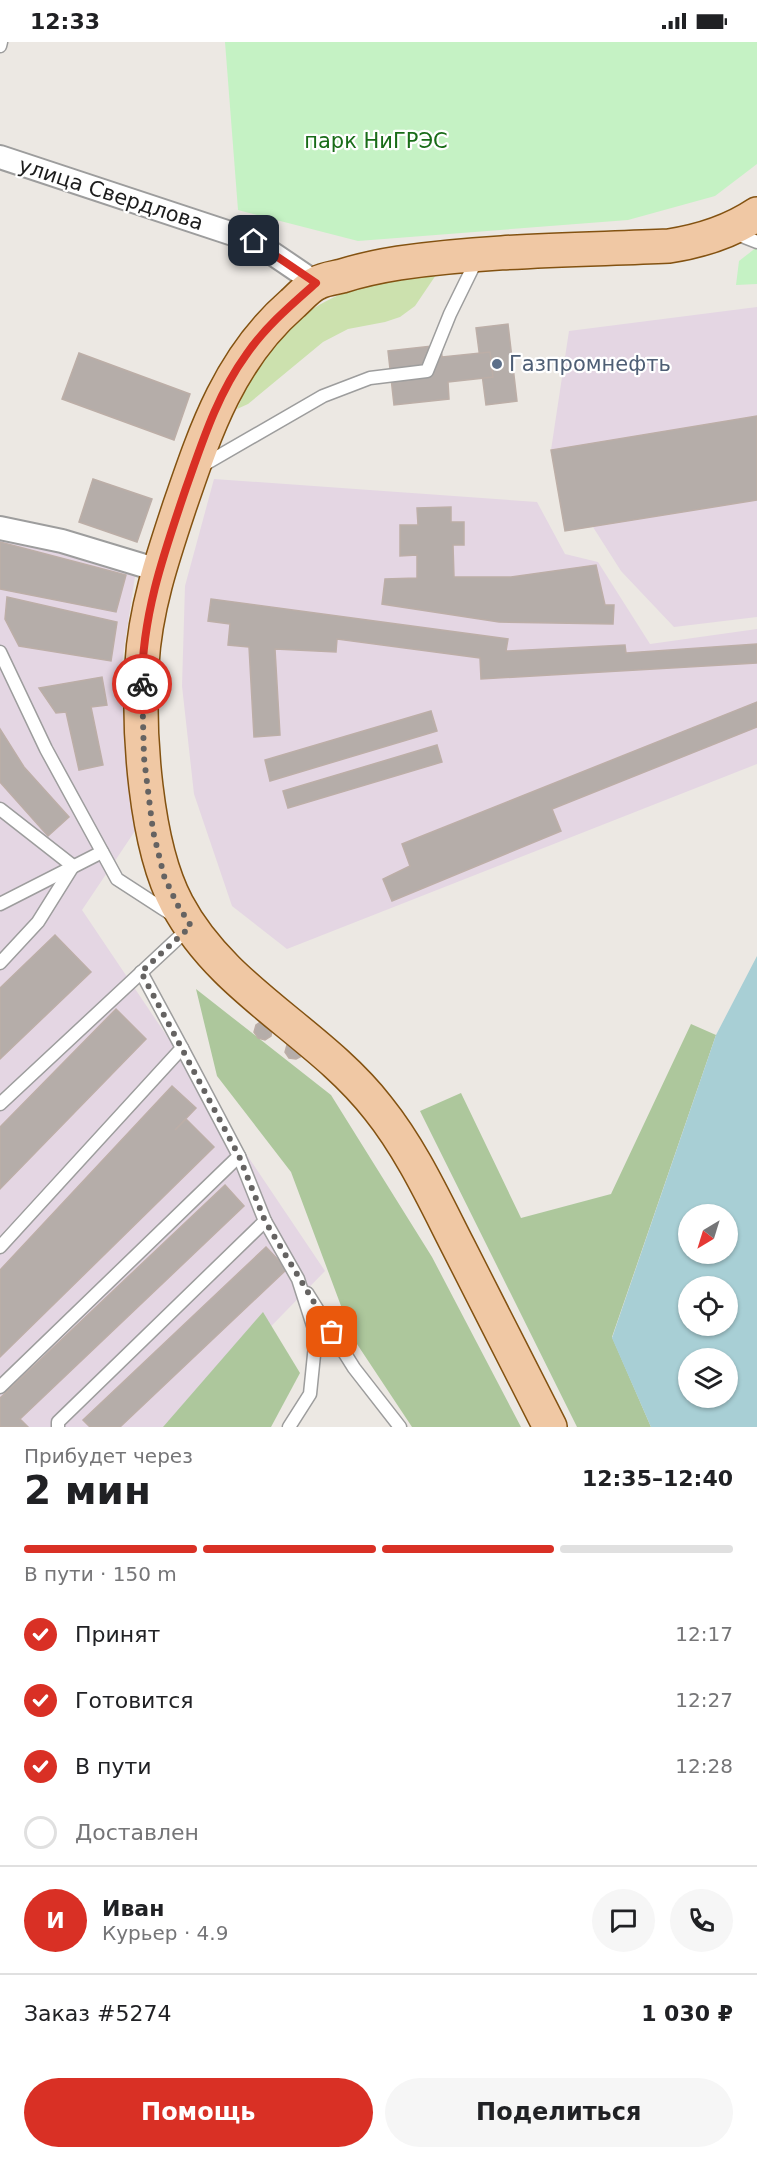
<!DOCTYPE html>
<html lang="ru">
<meta charset="utf-8">
<style>
:root{--surface:#fff;--page:#f6f6f6;--text:#202124;--muted:#757577;--line:#e0e0e0;--accent:#d93025}
body{margin:0;font-family:"DejaVu Sans",sans-serif;background:var(--page);color:var(--text);height:100vh;display:flex;flex-direction:column;font-size:22px;white-space:nowrap}
*{box-sizing:border-box;margin:0}
p{font-size:20px;color:var(--muted)}
.icon{flex:none;width:33px;height:33px;fill:none;stroke:currentColor;stroke-width:2;stroke-linecap:round;stroke-linejoin:round}
.map{position:relative;height:1385px;overflow:hidden}
.sheet{display:flex;flex-direction:column;background:var(--surface);flex:1}
.sheet>*{flex:none}
.needle{width:39px;rotate:218deg}
.controls{position:absolute;left:678px;top:1162px;display:grid;gap:12px}
.controls a{display:grid;place-items:center;width:60px;height:60px;border-radius:50%;background:var(--surface);box-shadow:0 2px 4px #0004;font-size:30px}
.pin{position:absolute;display:grid;place-items:center;width:51px;height:51px;color:#fff;margin:-26px;border-radius:12px;box-shadow:0 3px 9px #0006}
.courier{position:absolute;display:grid;place-items:center;width:60px;height:60px;margin:-30px;border:4px solid #d93025;border-radius:50%;background:#fff;color:#222;box-shadow:0 2px 8px #0007}
.overview em{font-style:normal;font-weight:600}
.overview div{display:flex;flex-direction:column-reverse}
.overview{display:flex;align-items:center;justify-content:space-between;height:102px;padding:0 24px}
h1{font-size:39px;font-weight:600;line-height:45px}
.bar{display:grid;grid-template-columns:repeat(4,1fr);gap:9px 6px;align-content:center;height:72px;padding:0 24px}
.bar i{height:8px;border-radius:4px;background:var(--line)}
.bar .current{background:var(--accent)}
.bar p{grid-column:span 4}
.line{display:flex;align-items:center;gap:15px;padding:0 24px;border-top:2px solid var(--line)}
.line div{flex:1}
.round{display:grid;place-items:center;flex:none;width:63px;height:63px;border-radius:32px;background:var(--page)}
ol{padding:0 24px;list-style:none}
li{display:flex;align-items:center;gap:18px;height:66px}
li p{margin-inline-start:auto}
li .icon{padding:6px;border-radius:50%;background:var(--accent);color:#fff;stroke-width:4}
li:last-child{color:var(--muted)}
li i{width:33px;height:33px;border:3px solid var(--line);border-radius:50%}
.action{display:flex;gap:12px;margin-top:auto;padding:12px 24px}
.action a{flex:1;height:69px;border-radius:36px;background:var(--accent);color:#fff;font-size:24px;font-weight:600;line-height:69px;text-align:center}
.action a+a{background:var(--page);color:var(--text)}
.status{display:flex;justify-content:space-between;align-items:center;height:42px;padding:0 30px;background:var(--surface);direction:ltr}
.status svg{height:16px;fill:currentColor}
.map>svg:first-child{display:block}
.industrial{fill:#e4d6e3}
.grass{fill:#cce1ae}
.forest{fill:#adc79c}
.park{fill:#c5f2c4}
.water{fill:#a8cfd5;fill-rule:evenodd}
.building{fill:#b5ada9;stroke:#bcaea7;stroke-width:1.5}
.lines{fill:none;stroke-linecap:round;stroke-linejoin:round}
.lane-casing{stroke:#9d9d9d;stroke-width:15}
.street-casing{stroke:#9d9d9d;stroke-width:26}
.primary-casing{stroke:#835211;stroke-width:36}
.lane{stroke:#fff;stroke-width:12}
.street{stroke:#fff;stroke-width:22}
.primary{stroke:#f0c8a4;stroke-width:33}
.done{stroke:#656362;stroke-width:6;stroke-dasharray:0 10.8}
.route{stroke:#d93025;stroke-width:8}
.service-dot{fill:#5c6f8a;stroke:#fff;stroke-width:2}
.labels{text-anchor:middle;stroke-width:4.5;stroke-linejoin:round;paint-order:stroke}
.park-label{font-size:21px;fill:#196c18;stroke:#fff}
.street-label{font-size:21px;fill:#1c1c1c;stroke:#fff}
.service-label{font-size:21px;fill:#4e5e75;stroke:#fff;text-anchor:start}
</style>
<div class="status"><b>12:33</b><svg viewBox="0 0 49 12"><path d="M0 12V9h3v3zM5 12V6h3v6zM10 12V3h3v9zM15 12V0h3v12zM26 1h20v11H26zM47 4h2v5h-2z"/></svg></div>
<div class="map">
<svg width="757" height="1385" viewBox="0 0 757 1385">
<rect width="100%" height="100%" fill="#ece8e3"/>
<g class="industrial">
<path d="M757 265V575L674 585 621 529 593 485 565 489 551 408 569 289Z"/>
<path d="M214 437 537 460 565 512 598 520 650 602 757 587V722L287 907 232 864 194 752 182 644 185 544Z"/>
<path d="M0 491 136 528 122 620 137 786 82 868 325 1229 173 1385H0Z"/>
</g>
<path class="grass" d="M438 230 415 264 400 275 385 280 348 287 323 300 248 362 237 367C243 355 247 341 253 329 274 291 315 259 356 247 383 239 410 235 438 230Z"/>
<g class="forest">
<path d="M196 947 331 1053 432 1215 521 1385H412L353 1296 291 1130 217 1034Z"/>
<path d="M691 982 716 993 612 1295 651 1385H577L420 1069 461 1051 521 1176 611 1152Z"/>
<path d="M263 1270 300 1331 271 1385H163Z"/>
</g>
<g class="park">
<path d="M225 0H757V122L715 154 628 178 358 199 238 168Z"/>
<path d="M757 205V242L736 243 739 219Z"/>
</g>
<path class="water" d="M757 914V1385H651L612 1296 716 993ZM688 1173H728V1212H688ZM688 1245H728V1284H688ZM688 1317H728V1356H688Z"/>
<g class="building">
<path d="M508 282 517 359 486 363 476 286Z"/>
<path d="M441 303 442 315 490 310 493 335 448 340 449 357 394 363 388 309Z"/>
<path d="M79 311 190 352 174 398 62 357Z"/>
<path d="M757 374V458L565 489 551 408Z"/>
<path d="M93 437 152 457 137 500 79 480Z"/>
<path d="M451 465V480H464V503H453L454 535H511L596 523 605 563H614L613 582 499 580 382 562 385 537 417 536V513L400 514V483H418L417 466Z"/>
<path d="M0 500 126 533 116 570 0 547Z"/>
<path d="M7 555 117 580 111 619 19 604 5 577Z"/>
<path d="M211 557 508 597 506 609 625 603 626 611 757 602V621L481 637 480 616 337 597 336 610 275 607 280 693 254 695 249 605 228 603 230 582 208 579Z"/>
<path d="M102 635 107 663 91 665 103 723 79 728 66 670 56 671 39 646Z"/>
<path d="M757 660V685L552 767 561 789 392 859 383 837 410 824 402 802Z"/>
<path d="M431 669 437 689 270 739 265 718Z"/>
<path d="M0 687 24 725 69 775 48 794 0 740Z"/>
<path d="M437 703 442 720 288 766 283 749Z"/>
<path d="M55 893 91 930 0 1017V946Z"/>
<path d="M116 967 146 997 0 1147V1085Z"/>
<path d="M262 979 272 987 271 994 265 998 258 996 254 990 256 983Z"/>
<path d="M293 999 304 1007 302 1014 296 1017 289 1016 285 1010 287 1003Z"/>
<path d="M172 1044 196 1066 175 1088 186 1077 214 1105 0 1315V1228Z"/>
<path d="M225 1143 244 1164 20 1377 28 1385H0V1356Z"/>
<path d="M266 1205 287 1227 120 1385H90L83 1378Z"/>
</g>
<g class="lines">
<g class="lane-casing">
<g id="lane">
<path d="M0 4 1 0"/>
<path d="M734 191 757 200"/>
<path d="M200 425 323 354 370 336 427 329 450 272 477 217"/>
<path d="M0 610 46 707 117 837 174 874"/>
<path d="M0 767 73 824 38 880 0 921"/>
<path d="M0 862 102 810"/>
<path d="M0 1062 190 885"/>
<path d="M265 1179 298 1237 316 1293 310 1352 289 1385"/>
<path d="M0 1205 182 1006 141 930"/>
<path d="M307 1251 354 1326 400 1385"/>
<path d="M0 1345 239 1114 182 1006"/>
<path d="M58 1385V1380L265 1179 239 1114"/>
</g>
</g>
<g class="street-casing">
<g id="street">
<path d="M0 115 254 199 316 241"/>
<path d="M0 486 62 499 158 528"/>
</g>
</g>
<g class="primary-casing">
<path id="primary" d="M550 1385C519 1325 489 1264 458 1204 434 1157 411 1107 378 1066 319 990 223 949 177 862 145 802 138 690 142 622 145 568 162 517 179 466 205 390 229 317 292 262 300 255 308 245 317 241 324 237 334 236 342 234 361 228 380 224 399 221 488 208 579 208 669 204 701 199 730 190 757 172"/>
</g>
<use href="#lane" class="lane"/>
<use href="#street" class="street"/>
<use href="#primary" class="primary"/>
</g>
<g class="lines">
<path class="done" d="M142 642 144 716 153 789 164 834 177 862 191 884 141 930 239 1114 265 1179 332 1290"/>
<path class="route" d="M142 642C142 573 164 511 186 446 202 401 217 353 246 313 265 285 291 263 316 241L254 199"/>
</g>
<circle class="service-dot" cx="497" cy="322" r="6"/>
<g class="labels">
<g class="park-label">
<text x="376" y="106">парк НиГРЭС</text>
</g>
<g class="street-label">
<text transform="translate(111 152) rotate(18)" y="7">улица Свердлова</text>
</g>
<g class="service-label">
<text x="509" y="329">Газпромнефть</text>
</g>
</g>
</svg>
<div class="controls">
<a><svg class="needle" viewBox="-14 -14 28 28"><path d="M0-13l5 13h-10z" fill="#e53935"/><path d="M0 13l5-13h-10z" fill="#757577"/></svg></a>
<a><svg class="icon" aria-label="locate" viewBox="0 0 24 24"><circle cx="12" cy="12" r="6"/><path d="M12 2v4M12 18v4M2 12h4M18 12h4"/></svg></a>
<a><svg class="icon" aria-label="layers" viewBox="0 0 24 24"><path d="M12 4l9 5-9 5-9-5zM3 14l9 5 9-5"/></svg></a>
</div>
<div class="pin" style="left:332px;top:1290px;background:#ea580c"><svg class="icon" aria-label="bag" viewBox="0 0 24 24"><path d="M5 8h14l-1 12H6zM9 8a3 3 0 0 1 6 0"/></svg></div>
<div class="pin" style="left:254px;top:199px;background:#1f2937"><svg class="icon" aria-label="home" viewBox="0 0 24 24"><path d="M3 11l9-7 9 7M6 9v11h12V9"/></svg></div>
<div class="courier" style="left:142px;top:642px"><svg class="icon" aria-label="bike" viewBox="0 0 24 24"><circle cx="6" cy="16" r="4"/><circle cx="18" cy="16" r="4"/><path d="M6 16l4-8h5l3 8M10 8l3 8H6M13 5h3"/></svg></div>
</div>
<section class="sheet">
<div class="overview"><div><h1>2 мин</h1><p>Прибудет через</p></div><em>12:35–12:40</em></div>
<div class="bar"><i class="current"></i><i class="current"></i><i class="current"></i><i></i><p>В пути · 150 m</p></div>
<ol>
<li><svg class="icon" aria-label="check" viewBox="0 0 24 24"><path d="M5 12l5 5 9-10"/></svg>Принят<p>12:17</p></li>
<li><svg class="icon" aria-label="check" viewBox="0 0 24 24"><path d="M5 12l5 5 9-10"/></svg>Готовится<p>12:27</p></li>
<li><svg class="icon" aria-label="check" viewBox="0 0 24 24"><path d="M5 12l5 5 9-10"/></svg>В пути<p>12:28</p></li>
<li><i></i>Доставлен</li>
</ol>
<div class="line" style="height:108px"><b class="round" style="background:var(--accent);color:#fff">И</b><div><b>Иван</b><p>Курьер · 4.9</p></div><a class="round"><svg class="icon" aria-label="chat" viewBox="0 0 24 24"><path d="M4 5h16v11H9l-5 4z"/></svg></a><a class="round"><svg class="icon" aria-label="phone" viewBox="0 0 24 24"><path d="M5 4h4l2 5-3 2q2 4 5 5l2-3 5 2v4C11 20 4 13 5 4z"/></svg></a></div>
<div class="line" style="height:78px"><div>Заказ #5274</div><b>1 030 ₽</b></div>
<div class="action"><a>Помощь</a><a>Поделиться</a></div>
</section>
